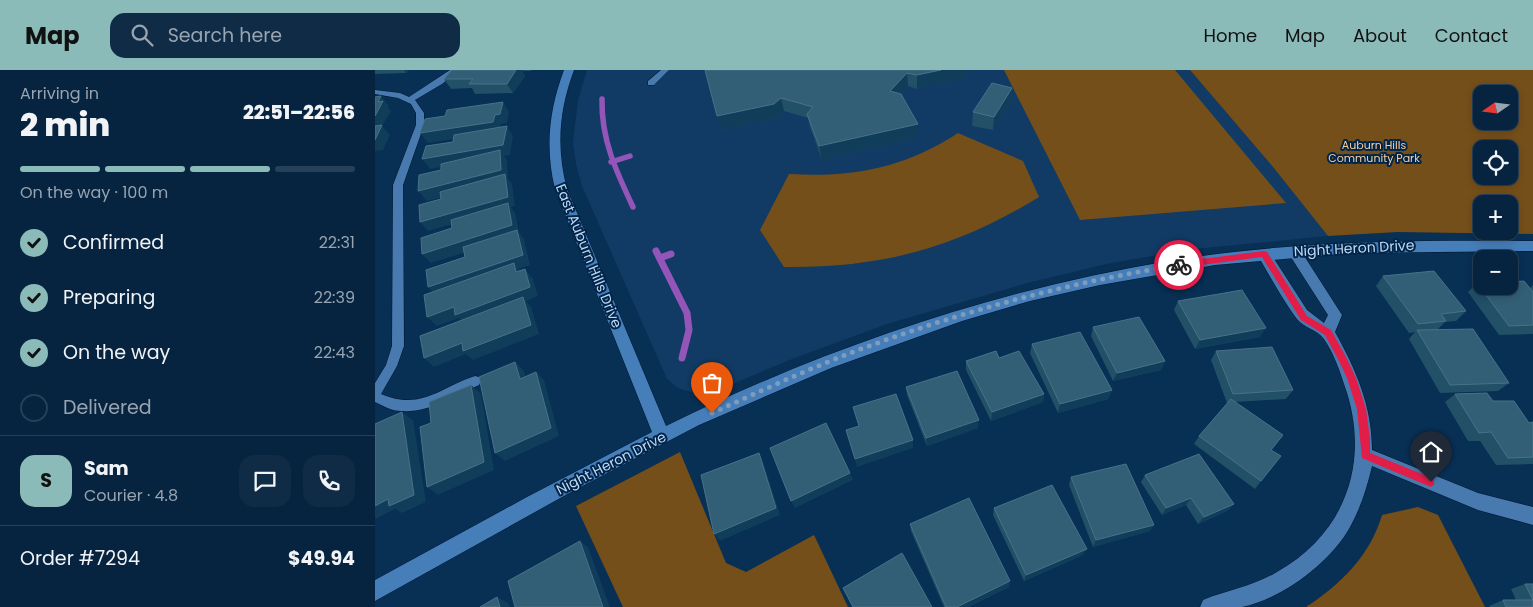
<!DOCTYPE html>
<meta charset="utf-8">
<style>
:root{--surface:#06233f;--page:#0f2b46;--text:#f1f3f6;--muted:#98a4b0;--line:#274059;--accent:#8bbbb9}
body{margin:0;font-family:Poppins,sans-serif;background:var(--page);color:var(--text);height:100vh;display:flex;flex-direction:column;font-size:19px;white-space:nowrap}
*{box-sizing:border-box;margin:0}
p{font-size:16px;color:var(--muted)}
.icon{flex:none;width:28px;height:28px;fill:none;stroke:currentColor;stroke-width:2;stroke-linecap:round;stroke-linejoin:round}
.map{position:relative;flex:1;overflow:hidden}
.side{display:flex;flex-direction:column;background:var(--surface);width:375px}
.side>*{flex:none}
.needle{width:32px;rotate:256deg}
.tools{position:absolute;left:1098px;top:15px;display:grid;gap:10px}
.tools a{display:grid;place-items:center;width:45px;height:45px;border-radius:10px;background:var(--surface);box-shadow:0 2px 8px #0003,0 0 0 1px var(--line);font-size:25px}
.pin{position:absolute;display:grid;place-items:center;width:42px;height:42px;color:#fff;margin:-51px -21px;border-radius:50% 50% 50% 0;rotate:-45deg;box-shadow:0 0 5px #0007}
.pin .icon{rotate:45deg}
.courier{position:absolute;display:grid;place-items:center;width:50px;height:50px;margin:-25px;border:4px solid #e11d48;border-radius:50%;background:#fff;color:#222;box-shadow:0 1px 6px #0007}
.summary em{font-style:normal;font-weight:800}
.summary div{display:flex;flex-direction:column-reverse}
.summary{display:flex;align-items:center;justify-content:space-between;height:85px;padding:0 20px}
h1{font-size:32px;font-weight:800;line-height:38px}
.bar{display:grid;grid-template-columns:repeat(4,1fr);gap:8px 5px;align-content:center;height:60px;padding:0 20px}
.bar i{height:6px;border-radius:4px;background:var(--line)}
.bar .selected{background:var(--accent)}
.bar p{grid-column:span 4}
.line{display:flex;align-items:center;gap:12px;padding:0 20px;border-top:1px solid var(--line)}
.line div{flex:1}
.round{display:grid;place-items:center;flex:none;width:52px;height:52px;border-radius:15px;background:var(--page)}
ol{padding:0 20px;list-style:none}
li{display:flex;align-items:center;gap:15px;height:55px}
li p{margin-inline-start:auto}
li .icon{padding:5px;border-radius:50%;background:var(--accent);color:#111;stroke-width:4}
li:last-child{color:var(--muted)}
li i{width:28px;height:28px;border:2px solid var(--line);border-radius:50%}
header{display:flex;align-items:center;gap:30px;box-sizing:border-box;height:70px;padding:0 25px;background:var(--accent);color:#111}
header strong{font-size:24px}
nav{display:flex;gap:28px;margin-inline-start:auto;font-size:18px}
.search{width:350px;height:45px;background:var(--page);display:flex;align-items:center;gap:12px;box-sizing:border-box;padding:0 18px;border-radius:15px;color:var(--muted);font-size:19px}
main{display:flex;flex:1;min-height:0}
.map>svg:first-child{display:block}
.built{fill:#113b65}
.green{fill:#754f1a;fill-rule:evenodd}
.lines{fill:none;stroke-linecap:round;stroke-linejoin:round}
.stream-far1{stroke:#9455b9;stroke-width:5.5}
.stream{stroke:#9455b9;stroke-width:7}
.lane-casing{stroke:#001730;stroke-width:1}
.street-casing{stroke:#001730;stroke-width:1}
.secondary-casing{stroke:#001730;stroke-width:1}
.lane{fill:#497aaf;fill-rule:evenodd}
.street{fill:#497aaf;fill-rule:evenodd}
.secondary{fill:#467eba;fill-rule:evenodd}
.wall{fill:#215067}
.shaded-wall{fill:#103d59}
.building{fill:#325f76;stroke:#48728a}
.route{fill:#e11d48}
.done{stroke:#7e9cbc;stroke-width:5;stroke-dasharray:0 9}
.labels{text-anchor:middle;stroke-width:4;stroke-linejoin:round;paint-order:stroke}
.far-park-label{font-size:11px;fill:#f7cfa0;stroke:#002548}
.street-label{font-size:14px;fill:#bed7f4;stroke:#002548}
</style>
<header>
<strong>Map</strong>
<div class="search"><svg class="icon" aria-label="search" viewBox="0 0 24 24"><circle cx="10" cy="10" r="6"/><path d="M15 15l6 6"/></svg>Search here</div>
<nav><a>Home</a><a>Map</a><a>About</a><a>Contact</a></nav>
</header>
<main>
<section class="side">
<div class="summary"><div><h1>2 min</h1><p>Arriving in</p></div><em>22:51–22:56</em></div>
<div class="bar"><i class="selected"></i><i class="selected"></i><i class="selected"></i><i></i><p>On the way · 100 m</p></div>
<ol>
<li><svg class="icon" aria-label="check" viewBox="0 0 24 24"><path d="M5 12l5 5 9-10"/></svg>Confirmed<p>22:31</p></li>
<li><svg class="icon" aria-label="check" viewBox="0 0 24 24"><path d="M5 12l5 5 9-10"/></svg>Preparing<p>22:39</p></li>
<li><svg class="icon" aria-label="check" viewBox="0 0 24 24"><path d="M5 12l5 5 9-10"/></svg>On the way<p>22:43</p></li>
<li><i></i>Delivered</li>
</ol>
<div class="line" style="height:90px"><b class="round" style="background:var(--accent);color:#111">S</b><div><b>Sam</b><p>Courier · 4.8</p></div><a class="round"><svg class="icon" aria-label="chat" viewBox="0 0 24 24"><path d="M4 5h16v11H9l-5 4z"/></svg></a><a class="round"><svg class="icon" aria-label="phone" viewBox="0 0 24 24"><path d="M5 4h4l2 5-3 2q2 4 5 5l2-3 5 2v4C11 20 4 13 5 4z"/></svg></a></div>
<div class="line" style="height:65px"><div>Order #7294</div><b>$49.94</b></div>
</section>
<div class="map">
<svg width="1158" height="537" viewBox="0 0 1158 537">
<rect width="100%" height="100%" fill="#082f54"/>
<path class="built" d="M212 0H815L898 97 953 166 819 179 736 193 652 213 512 254 417 289 329 326 303 318 292 309 207 116 201 94 198 73 203 30Z"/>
<g class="green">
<path d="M629 0H800L911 133 705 150Z"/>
<path d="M815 0H1158V164L1023 162 953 166 898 97ZM1106 24H1134V51H1106ZM1106 79H1134V106H1106ZM1106 134H1134V161H1106Z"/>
<path d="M583 63 648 91 664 127C581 178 507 198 409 197L385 160 414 104C477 108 530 98 583 63Z"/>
<path d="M305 382 351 493 371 502 439 465 473 537H248L201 436Z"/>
<path d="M1043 437 1063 445 1110 537H931C966 514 995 486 1007 445Z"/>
</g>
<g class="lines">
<g class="stream-far1">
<path d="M227 29C226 69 241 101 258 137"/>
<path d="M236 92 255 86"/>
</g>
<g class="stream">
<path d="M281 181 312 243 314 260 307 288"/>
<path d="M285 188 296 184"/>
</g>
<g class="lane-casing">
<g id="lane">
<path d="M75 0H84L67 14 40 30 49 43V55L28 115 29 276 22 296 6 324C46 341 64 318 100 306L104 307 106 311 104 315C80 326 54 343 26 341 17 341 8 336 0 332V313L11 295 17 276 18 115 41 55V43L36 34 23 28 0 24V20L25 23 34 27Z"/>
<path d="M286 0H294L279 15H273V11Z"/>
</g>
</g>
<g class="street-casing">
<path id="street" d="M919 176 924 178 967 245 960 262C981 300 997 336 997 380L1103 423 1158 437V455L1103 440 997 396C992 417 986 437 975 457 956 492 907 529 867 537 854 537 838 537 825 537L828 530C853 520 879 516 902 502 973 462 996 388 969 314 964 298 958 282 949 269 942 259 929 258 922 249 909 232 893 203 882 184L884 181H894L932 240 949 253 953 245 912 181 914 178Z"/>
</g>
<g class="secondary-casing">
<path id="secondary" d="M189 0H199C184 40 181 78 192 119L291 356C450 278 620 220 794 191 914 171 1037 170 1158 171V181L976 183 840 195 725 215 655 231 587 251 456 298 324 355 196 422 0 531V510L152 427 277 362 180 119C170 78 174 40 189 0Z"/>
</g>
<use href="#lane" class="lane"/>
<use href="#street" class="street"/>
<use href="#secondary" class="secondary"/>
</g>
<g class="wall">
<path d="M0 0H34L31 3 0 4Z"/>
<path d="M77 0H156V1H147L150 6 138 23 100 24 97 18 76 19 69 9Z"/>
<path d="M330 0H591V8L542 19 533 16 526 24 543 54V68L447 90 435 57 433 48 409 41 402 48 346 60Z"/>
<path d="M637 18 636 31 618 60 597 56 598 42Z"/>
<path d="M1008 206 1091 241 1081 251 1070 252 1062 260 1134 313 1123 321 1065 323 1034 269 1040 262 1034 263 1001 216Z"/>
<path d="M1102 213 1155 218 1158 215V264L1124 265 1093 222Z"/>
<path d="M803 231 885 267 820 279 799 240Z"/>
<path d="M718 257 790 291 786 300 738 311 716 266Z"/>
<path d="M657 274 737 320 733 329 683 343 655 283Z"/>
<path d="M841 281 918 320 911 329 860 332 896 380 886 411 880 419 819 374 824 366 852 333 836 290Z"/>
<path d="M624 288 669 324 668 332 616 351 591 300V291Z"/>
<path d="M531 317 603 358 552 376 532 325Z"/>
<path d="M1080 324 1118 331 1154 353 1158 352V394L1121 395 1105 371H1093L1070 332Z"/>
<path d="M770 405 859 434 852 441 823 454 811 435 787 445 766 412Z"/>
<path d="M696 407 775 461 718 477 694 415Z"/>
<path d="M619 438 708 485 649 511 618 445Z"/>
<path d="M535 454 634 517 593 537H569L536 461Z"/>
<path d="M1150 514H1158V537H1115L1114 536 1128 530H1141L1136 519Z"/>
</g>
<g class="shaded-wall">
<path d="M29 0H34L31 3Z"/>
<path d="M141 0H147L150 6 138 23 132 14Z"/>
<path d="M566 0H591V8L542 19V5Z"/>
<path d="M532 3 533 16 516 35 515 21Z"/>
<path d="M637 18 636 31 618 60 619 47Z"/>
<path d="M6 26 14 36 13 38 16 41 7 56 15 65 8 80 0 81V46L3 32Z"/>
<path d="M406 28 409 41 402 48 346 60 342 46Z"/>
<path d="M128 32 134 42 132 53 126 54 124 62 53 73 45 63 120 45Z"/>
<path d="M543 54V68L447 90 444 76Z"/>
<path d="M132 56 138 66 135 85 129 86 132 90 133 108 137 114 140 136 136 137 140 143 144 163 149 169 155 195 143 199 147 203 62 227 53 217 143 166 56 193 47 184 134 138 53 161 45 152 131 111 52 131 43 121 125 87 55 99 47 89Z"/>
<path d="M150 199 158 209 163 226 151 231 156 237 164 264 98 290 91 284 59 297 49 288 90 254 84 248 62 256 52 247Z"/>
<path d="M891 258 885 267 820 279 825 270Z"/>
<path d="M790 291 786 300 738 311 742 303Z"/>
<path d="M140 292 149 301 153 317 145 309Z"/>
<path d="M161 302 169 310 184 366 130 391 120 383Z"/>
<path d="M96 315 106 324 119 400 63 425 52 417Z"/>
<path d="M737 320 733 329 683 343 685 334Z"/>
<path d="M669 324 668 332 616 351 617 342Z"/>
<path d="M27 342 38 350 51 432 27 443 20 439 0 449V436Z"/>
<path d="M604 350 603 358 552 376 551 368Z"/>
<path d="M538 370V378L482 397 480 389Z"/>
<path d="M384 383 388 391 405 445 345 471 339 464Z"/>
<path d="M475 403 478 410 420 438 416 431Z"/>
<path d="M816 428 811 435 787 445 791 438Z"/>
<path d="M859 434 852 441 823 454 829 447Z"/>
<path d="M779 455 775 461 718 477 721 470Z"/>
<path d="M205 471 213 477 235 537H228Z"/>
<path d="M712 479 708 485 649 511 651 505Z"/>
<path d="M635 511 634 517 593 537H582Z"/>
<path d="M122 527 133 533 135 537H125Z"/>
</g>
<g class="building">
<path d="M77 0H141L132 14H94L98 9H69Z"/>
<path d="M330 0H566L542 5 532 3 515 21 526 24 543 54 444 76 432 44 438 37 406 28 399 34 342 46Z"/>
<path d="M617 13 637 18 619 47 598 42Z"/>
<path d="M6 26 3 32 8 31 0 46V27Z"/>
<path d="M128 32 125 44 120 45 118 52 45 63 50 49 70 46 72 40Z"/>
<path d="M7 55 0 70V56Z"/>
<path d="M132 56 128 75 47 89 51 76 78 72 79 65Z"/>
<path d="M125 80 126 100 43 121 44 105 66 100V94Z"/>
<path d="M130 104 133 127 45 152 44 135 66 129 65 122Z"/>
<path d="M133 133 137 155 47 184 46 168 77 158 76 150Z"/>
<path d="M142 160 148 185 53 217 51 200 90 187 88 177Z"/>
<path d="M139 193 141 202 150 199 155 217 80 245 79 237 52 247 49 225Z"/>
<path d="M1059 201 1091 241 1066 244 1071 251 1043 254 1008 206Z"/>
<path d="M1149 211 1158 222V255L1134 256 1102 213H1106V216H1134V212Z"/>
<path d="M867 220 891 258 825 270 803 231Z"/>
<path d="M148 227 156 255 88 281 87 273 49 288 45 266Z"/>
<path d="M764 247 790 291 742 303 718 257Z"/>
<path d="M1098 259 1134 313 1075 315 1042 260Z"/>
<path d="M705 262 737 320 685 334 657 274Z"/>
<path d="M897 277 918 320 858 324 841 281Z"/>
<path d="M621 281 624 288 644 281 669 324 617 342 591 291Z"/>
<path d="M140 292 145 309 161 302 176 358 120 383 104 307Z"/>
<path d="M582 301 604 350 551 368 531 317Z"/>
<path d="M96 315 109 392 52 417 45 357 56 353 54 332Z"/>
<path d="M1112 323 1118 331H1139L1154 353 1158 352V387L1133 388 1116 362 1104 363 1080 324Z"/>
<path d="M521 324 538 370 480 389 471 360 484 356 478 337Z"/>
<path d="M856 329 908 365 896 380 906 386 886 411 824 366Z"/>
<path d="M27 342 39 425 14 436 13 429 0 436V354Z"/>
<path d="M451 353 475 403 416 431 395 378Z"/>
<path d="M384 383 401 438 339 464 326 405Z"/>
<path d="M824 384 859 434 829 447 816 428 791 438 770 405Z"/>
<path d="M751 394 779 455 721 470 696 407Z"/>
<path d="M677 415 712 479 651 505 619 438Z"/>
<path d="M594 428 635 511 582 537H571L535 454Z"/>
<path d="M205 471 228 537H140L133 511Z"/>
<path d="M527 483 557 537H478L468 518Z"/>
<path d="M1150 514H1158V530Z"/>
<path d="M122 527 125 537H105Z"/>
<path d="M1128 530H1158V537H1131Z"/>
</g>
<path class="route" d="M889 181 892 182 932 246 956 260 971 287 981 308 991 339 995 369V383L1059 409V415L1056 417 987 388 982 339 972 308 964 291 950 265 926 250 887 187 804 198 800 195 804 192Z"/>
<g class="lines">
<path class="done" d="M337 343C386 321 435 298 486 279 588 241 696 212 804 195"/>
</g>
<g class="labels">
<g class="far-park-label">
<text x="999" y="79">Auburn Hills<tspan x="999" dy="13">Community Park</tspan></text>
</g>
<g class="street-label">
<text transform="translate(979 178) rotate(-3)" y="5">Night Heron Drive</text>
<text transform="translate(214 186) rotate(68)" y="5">East Auburn Hills Drive</text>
<text transform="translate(236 393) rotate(-27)" y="5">Night Heron Drive</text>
</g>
</g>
</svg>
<div class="tools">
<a><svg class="needle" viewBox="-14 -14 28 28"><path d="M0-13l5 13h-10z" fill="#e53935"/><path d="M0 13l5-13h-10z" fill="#98a4b0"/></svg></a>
<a><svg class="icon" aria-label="locate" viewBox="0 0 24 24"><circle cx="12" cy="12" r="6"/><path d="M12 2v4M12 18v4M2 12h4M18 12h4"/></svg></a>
<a>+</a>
<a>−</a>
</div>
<div class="pin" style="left:337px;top:343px;background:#ea580c"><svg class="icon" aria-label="bag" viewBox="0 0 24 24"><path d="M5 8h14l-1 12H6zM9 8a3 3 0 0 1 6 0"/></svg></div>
<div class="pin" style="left:1056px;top:412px;background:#1f2937"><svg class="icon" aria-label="home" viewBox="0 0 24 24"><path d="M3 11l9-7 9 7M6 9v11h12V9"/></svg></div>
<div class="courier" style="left:804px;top:195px"><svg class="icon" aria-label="bike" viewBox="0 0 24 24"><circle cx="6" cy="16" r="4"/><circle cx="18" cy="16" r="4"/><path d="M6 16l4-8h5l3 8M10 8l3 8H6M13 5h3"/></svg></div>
</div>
</main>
